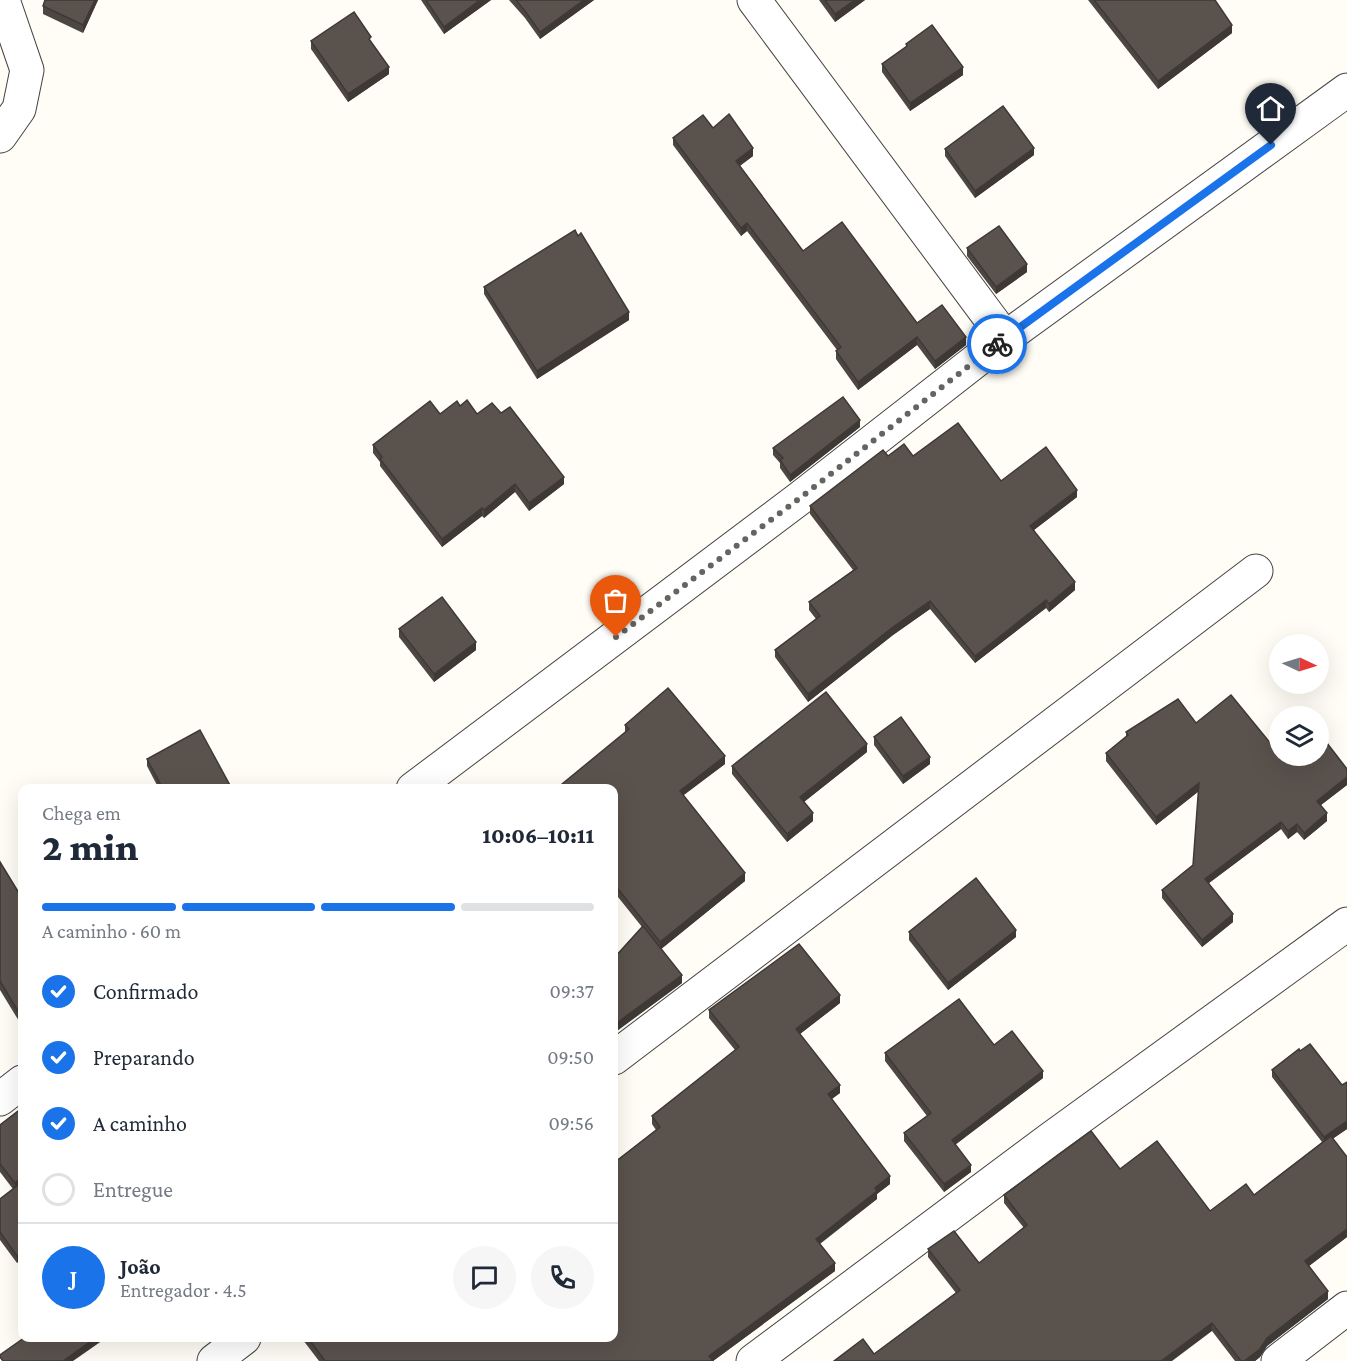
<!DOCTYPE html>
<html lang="pt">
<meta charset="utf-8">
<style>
:root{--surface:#fff;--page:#f6f6f7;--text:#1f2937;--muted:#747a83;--line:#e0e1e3;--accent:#1a73e8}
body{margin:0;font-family:"Crimson Pro",serif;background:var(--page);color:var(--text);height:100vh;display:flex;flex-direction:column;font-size:22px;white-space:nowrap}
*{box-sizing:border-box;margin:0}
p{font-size:20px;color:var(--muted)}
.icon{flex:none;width:33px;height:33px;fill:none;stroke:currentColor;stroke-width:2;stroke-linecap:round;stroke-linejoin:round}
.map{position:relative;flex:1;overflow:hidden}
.panel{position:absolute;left:18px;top:784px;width:600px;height:558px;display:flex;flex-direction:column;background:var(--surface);border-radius:12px;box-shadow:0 6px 24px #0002}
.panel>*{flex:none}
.needle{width:39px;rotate:94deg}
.fabs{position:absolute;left:1269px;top:634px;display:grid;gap:12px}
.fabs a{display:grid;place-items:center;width:60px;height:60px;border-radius:50%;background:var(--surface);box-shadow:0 6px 24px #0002;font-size:30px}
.pin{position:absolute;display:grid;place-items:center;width:51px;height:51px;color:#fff;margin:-62px -26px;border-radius:50% 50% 50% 0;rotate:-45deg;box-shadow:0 0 6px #0007}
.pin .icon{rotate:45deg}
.courier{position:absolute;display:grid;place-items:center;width:60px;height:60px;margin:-30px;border:4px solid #1a73e8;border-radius:50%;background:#fff;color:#222;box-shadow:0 2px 8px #0007}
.headline em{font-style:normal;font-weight:800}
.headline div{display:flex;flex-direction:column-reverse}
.headline{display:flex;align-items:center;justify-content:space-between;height:102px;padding:0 24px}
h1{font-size:39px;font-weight:800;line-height:45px}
.bar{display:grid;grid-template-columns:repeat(4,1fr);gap:9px 6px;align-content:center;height:72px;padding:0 24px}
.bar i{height:8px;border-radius:4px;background:var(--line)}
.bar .active{background:var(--accent)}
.bar p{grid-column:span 4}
.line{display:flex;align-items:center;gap:15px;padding:0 24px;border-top:2px solid var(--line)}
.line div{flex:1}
.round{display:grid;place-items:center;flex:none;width:63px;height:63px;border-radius:32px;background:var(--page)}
ol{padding:0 24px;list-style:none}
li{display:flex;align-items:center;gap:18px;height:66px}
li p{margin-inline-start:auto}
li .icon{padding:6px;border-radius:50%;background:var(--accent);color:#fff;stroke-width:4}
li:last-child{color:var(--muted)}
li i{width:33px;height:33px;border:3px solid var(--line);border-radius:50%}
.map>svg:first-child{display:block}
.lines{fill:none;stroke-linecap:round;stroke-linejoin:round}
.street-casing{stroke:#444;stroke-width:35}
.street{stroke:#fff;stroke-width:33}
.wall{fill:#4d4742}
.shaded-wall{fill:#3f3936}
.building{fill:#5a524d;stroke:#3f3936;stroke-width:1.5}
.done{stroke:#646461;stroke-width:6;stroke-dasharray:0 10.8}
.route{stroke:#1a73e8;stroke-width:8}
</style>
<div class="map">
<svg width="1347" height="1361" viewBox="0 0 1347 1361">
<rect width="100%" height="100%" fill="#fffdf5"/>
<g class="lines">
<g class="street-casing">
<g id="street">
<path d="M754 0 1005 338"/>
<path d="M0 136 19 109 27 70 3 0"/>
<path d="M413 789 800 498 1005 338 1347 90"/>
<path d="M614 1058 1256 571"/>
<path d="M0 1099 22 1082"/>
<path d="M214 1361 244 1338"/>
<path d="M753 1361 1049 1140 1347 924"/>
<path d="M1278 1361 1347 1308"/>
</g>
</g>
<use href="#street" class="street"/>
</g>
<g class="wall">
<path d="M45 0H98L83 33 43 14V6Z"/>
<path d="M421 0H491L444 34Z"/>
<path d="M509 0H594L540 39 525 18Z"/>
<path d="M819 0H865L835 22Z"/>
<path d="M1088 0H1215L1232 33 1158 89Z"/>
<path d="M311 41 389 74 348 102 311 49Z"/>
<path d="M906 44 963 75 910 111 882 72V64L906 47Z"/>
<path d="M713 128 753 156 740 166 803 251 917 323 966 345 935 369 917 345 858 390 836 359V351L837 350 747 231 741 236 673 145V138Z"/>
<path d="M945 149 1034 155 975 198 945 156Z"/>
<path d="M967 248 1027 272 996 294 967 256Z"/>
<path d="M484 287 629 320 537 379 484 294Z"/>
<path d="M460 406 477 414 501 413 564 484 529 511 515 492 484 518 482 516 442 547 380 466V462L373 453V445Z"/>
<path d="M860 427 790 482 780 468V463L773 455V448Z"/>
<path d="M888 456H913L1001 481 1077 497 1034 530 1075 590 1049 612 1046 608 975 663 930 609 893 635 808 702 775 657V650L816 619 809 610V602L853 570 810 514V506Z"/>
<path d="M399 629 476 650 434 682 399 637Z"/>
<path d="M1196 723 1284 760 1347 785 1321 805 1327 821 1304 840 1297 832 1288 839 1281 829 1209 883 1233 922 1202 947 1162 898V890L1193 865 1199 791 1156 825 1106 761V753L1126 737V732Z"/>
<path d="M625 725 725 764 683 795 745 881 661 949 682 983 614 1033V958L642 927 614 892V789L625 732Z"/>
<path d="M874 737 930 764 903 784 874 745Z"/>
<path d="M867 752 804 802 813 821 787 842 732 774V766Z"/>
<path d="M147 759 232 789H159L147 766Z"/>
<path d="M0 862 22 898V1026L0 990Z"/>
<path d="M909 932 1016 937 948 990 909 940Z"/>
<path d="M840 1003 800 1034 840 1093 831 1099 890 1184 877 1194V1199L820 1244 835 1271 713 1361H319L303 1340V1338H614L615 1162 656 1130 652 1124V1116L735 1050 709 1018V1010Z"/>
<path d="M994 1045 1043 1078 955 1145 971 1172 944 1192 904 1141V1133L927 1116 885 1061V1053Z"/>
<path d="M1300 1051 1342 1085 1347 1082V1129L1333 1138 1347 1237 1309 1266 1328 1299 1267 1346 1260 1357 1255 1361H1235L1212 1331 874 1354 956 1293 928 1257V1249L979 1263 1024 1228 1004 1203V1195L1120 1169 1210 1211 1254 1195 1322 1142 1272 1077V1070Z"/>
<path d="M22 1108 17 1263 0 1240V1199L13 1189 0 1172V1125Z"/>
</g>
<g class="shaded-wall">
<path d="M95 0H98L83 33V25Z"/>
<path d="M480 0H491L444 34V27Z"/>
<path d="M584 0H594L540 39V32Z"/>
<path d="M855 0H865L835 22V14Z"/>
<path d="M1232 25V33L1158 89V81Z"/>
<path d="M389 67V74L348 102V94Z"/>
<path d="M963 67V75L910 111V103Z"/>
<path d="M753 148V156L736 168V161Z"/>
<path d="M1034 148V155L975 198V191Z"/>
<path d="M747 223V231L741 236V228Z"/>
<path d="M1027 264V272L996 294V287Z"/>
<path d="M629 312V320L537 379V371Z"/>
<path d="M917 337V345L858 390V382Z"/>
<path d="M966 337V345L935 369V361Z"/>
<path d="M860 420V427L790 482V475Z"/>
<path d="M564 477V484L529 511V503Z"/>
<path d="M515 484V492L484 518V510Z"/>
<path d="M1077 490V497L1030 533V526Z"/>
<path d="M482 508V516L442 547V539Z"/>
<path d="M1075 582V590L1049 612V604Z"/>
<path d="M1046 600V608L975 663V656Z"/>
<path d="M930 601V609L893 635 808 702V694L893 627Z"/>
<path d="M476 642V650L434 682V674Z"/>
<path d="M867 744V752L800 805V797Z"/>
<path d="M725 756V764L680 798V791Z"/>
<path d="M930 757V764L903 784V776Z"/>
<path d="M1347 777V785L1317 808V801Z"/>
<path d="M1199 783V791L1156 825V817Z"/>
<path d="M813 813V821L787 842V834Z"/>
<path d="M1327 813V821L1304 840V833Z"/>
<path d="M1281 822V829L1205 886V879Z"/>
<path d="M1297 824V832L1288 839V831Z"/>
<path d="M745 873V881L660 950V942Z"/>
<path d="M1233 914V922L1202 947V940Z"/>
<path d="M1016 930V937L948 990V983Z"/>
<path d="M682 975V983L614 1033V1025Z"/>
<path d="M840 995V1003L796 1037V1029Z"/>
<path d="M1043 1071V1078L952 1147V1140Z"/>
<path d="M840 1085V1093L828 1102V1094Z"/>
<path d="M1347 1121V1129L1324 1145V1137Z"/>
<path d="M971 1165V1172L944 1192V1184Z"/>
<path d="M890 1176V1184L877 1194V1199L816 1246V1239Z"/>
<path d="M22 1177V1185L15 1191V1183Z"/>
<path d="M1347 1229V1237L1305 1269V1261Z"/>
<path d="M22 1252V1259L17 1263V1256Z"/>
<path d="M835 1263V1271L713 1361 709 1356Z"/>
<path d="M1328 1291V1299L1267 1346 1260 1357 1255 1361H1244L1267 1338Z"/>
<path d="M1212 1323V1331L1172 1361H1161Z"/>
<path d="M95 1338H106L73 1361H63Z"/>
</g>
<g class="building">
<path d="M45 0H95L83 25 43 6Z"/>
<path d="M426 0H480L444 27Z"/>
<path d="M516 0H584L540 32 525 11Z"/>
<path d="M825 0H855L835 14Z"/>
<path d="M1094 0H1215L1232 25 1158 81Z"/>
<path d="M354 12 371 37 369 39 389 67 348 94 311 41Z"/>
<path d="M932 25 963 67 910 103 882 64 907 46 906 44Z"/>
<path d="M1003 106 1034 148 975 191 945 149Z"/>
<path d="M729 114 753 148 736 161 803 251 842 222 917 323 942 305 966 337 935 361 917 337 858 382 836 351 841 347 747 223 741 228 673 138 703 115 713 128Z"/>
<path d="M999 226 1027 264 996 287 967 248Z"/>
<path d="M575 230 578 236 581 233 629 312 537 371 484 287Z"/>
<path d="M843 397 860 420 790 475 780 460 783 458 773 448Z"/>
<path d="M467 400 477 414 492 403 501 413 510 407 564 477 529 503 515 484 484 510 482 508 442 539 380 459 382 457 373 445 430 401 440 414 457 401 460 406Z"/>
<path d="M958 423 1001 481 1046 447 1077 490 1030 526 1075 582 1049 604 1046 600 975 656 930 601 893 627 808 694 775 650 820 616 809 602 857 568 810 506 883 450 888 456 904 444 913 456Z"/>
<path d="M442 597 476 642 434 674 399 629Z"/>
<path d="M668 688 725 756 680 791 745 873 660 942 614 884V789H556L629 729 625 725Z"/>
<path d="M826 692 867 744 800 797 813 813 787 834 732 766Z"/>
<path d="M1231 695 1284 760 1290 756H1318V735L1320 734 1347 769V777L1317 801 1327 813 1304 833 1297 824 1288 831 1281 822 1205 879 1233 914 1202 940 1162 890 1193 865 1199 783 1156 817 1106 753 1128 735 1126 732 1178 699 1196 723Z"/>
<path d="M901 717 930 757 903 776 874 737Z"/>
<path d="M200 730 232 789H163L147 759Z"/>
<path d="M0 862 22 898V1018L0 981Z"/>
<path d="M976 878 1016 930 948 983 909 932Z"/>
<path d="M643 926 682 975 614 1025V958Z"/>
<path d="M799 944 840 995 796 1029 840 1085 828 1094 890 1176 875 1188 877 1191 816 1239 835 1263 709 1356 713 1361H325L308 1338H614V1160L615 1162 660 1127 652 1116 739 1047 709 1010Z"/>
<path d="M959 999 994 1045 1012 1031 1043 1071 952 1140 971 1165 944 1184 904 1133 931 1113 885 1053Z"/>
<path d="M1310 1044 1342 1085 1347 1082V1121L1324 1137 1272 1070 1299 1049 1300 1051Z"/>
<path d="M22 1108V1177L15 1183 0 1164V1125Z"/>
<path d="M1091 1131 1120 1169 1157 1141 1210 1211 1246 1184 1254 1195 1331 1136 1347 1157V1229L1305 1261 1328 1291 1267 1338 1260 1349 1244 1361H1241L1212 1323 1161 1361H834L863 1339 874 1354 960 1290 928 1249 954 1231 979 1263 1027 1225 1004 1195Z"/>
<path d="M22 1182V1252L17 1256 0 1232V1199Z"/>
<path d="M24 1338H95L63 1361H3L0 1357V1355Z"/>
</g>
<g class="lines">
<path class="done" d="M616 637 800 498 997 344"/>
<path class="route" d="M997 344 1271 145"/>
</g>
</svg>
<div class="fabs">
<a><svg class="needle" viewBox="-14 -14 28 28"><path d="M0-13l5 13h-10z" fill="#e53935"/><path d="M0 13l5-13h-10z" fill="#747a83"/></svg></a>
<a><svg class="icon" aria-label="layers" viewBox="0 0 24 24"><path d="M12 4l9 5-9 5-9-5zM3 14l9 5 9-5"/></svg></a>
</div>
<div class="pin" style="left:616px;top:637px;background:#ea580c"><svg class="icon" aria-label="bag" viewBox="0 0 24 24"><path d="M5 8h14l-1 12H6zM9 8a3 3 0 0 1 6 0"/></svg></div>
<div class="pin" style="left:1271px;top:145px;background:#1f2937"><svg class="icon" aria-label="home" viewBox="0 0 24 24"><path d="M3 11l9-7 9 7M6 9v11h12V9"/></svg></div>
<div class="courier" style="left:997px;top:344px"><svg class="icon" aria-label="bike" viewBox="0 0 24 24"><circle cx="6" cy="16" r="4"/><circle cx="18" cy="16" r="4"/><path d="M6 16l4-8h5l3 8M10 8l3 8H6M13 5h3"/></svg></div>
<section class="panel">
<div class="headline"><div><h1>2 min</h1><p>Chega em</p></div><em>10:06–10:11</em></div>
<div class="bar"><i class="active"></i><i class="active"></i><i class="active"></i><i></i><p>A caminho · 60 m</p></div>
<ol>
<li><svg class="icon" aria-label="check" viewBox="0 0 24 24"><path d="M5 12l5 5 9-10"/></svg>Confirmado<p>09:37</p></li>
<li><svg class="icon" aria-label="check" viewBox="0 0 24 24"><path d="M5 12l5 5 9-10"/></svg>Preparando<p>09:50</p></li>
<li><svg class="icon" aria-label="check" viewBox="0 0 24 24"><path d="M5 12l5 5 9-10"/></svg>A caminho<p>09:56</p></li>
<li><i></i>Entregue</li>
</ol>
<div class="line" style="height:108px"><b class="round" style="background:var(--accent);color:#fff">J</b><div><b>João</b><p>Entregador · 4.5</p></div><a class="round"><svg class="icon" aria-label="chat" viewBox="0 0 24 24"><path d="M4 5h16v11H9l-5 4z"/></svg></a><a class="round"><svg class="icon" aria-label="phone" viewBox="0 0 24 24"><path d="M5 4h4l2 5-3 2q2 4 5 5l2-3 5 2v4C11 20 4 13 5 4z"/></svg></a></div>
</section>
</div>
